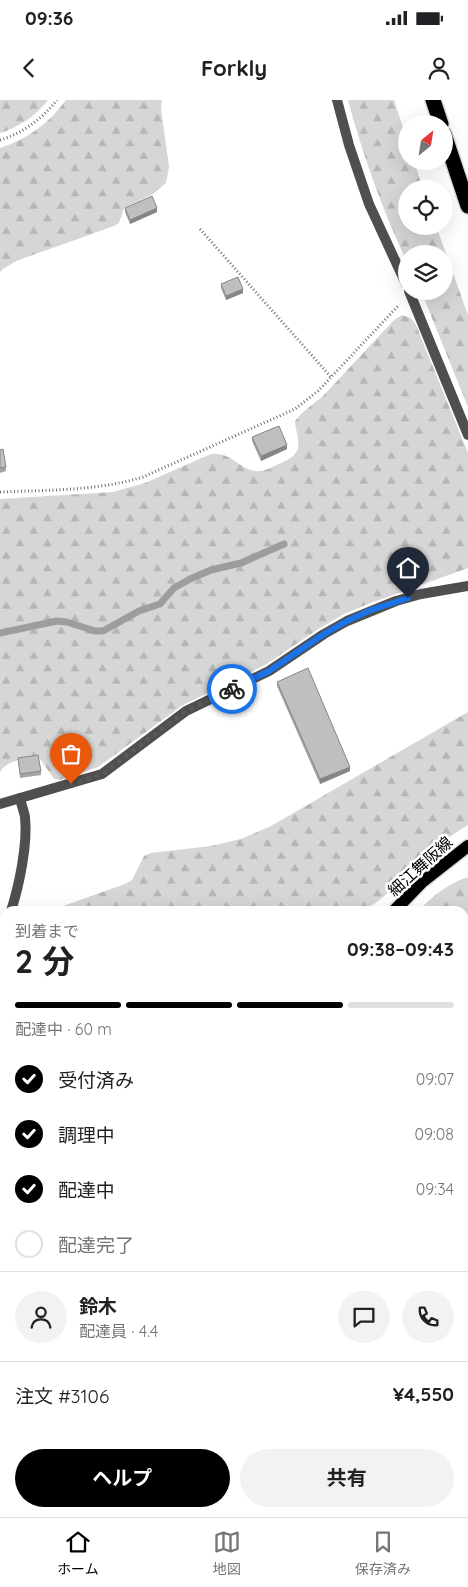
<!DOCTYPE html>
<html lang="ja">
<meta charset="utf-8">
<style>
:root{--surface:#fff;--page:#f2f2f2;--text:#202124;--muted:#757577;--line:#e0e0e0;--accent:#000}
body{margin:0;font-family:Quicksand,"Noto Sans JP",sans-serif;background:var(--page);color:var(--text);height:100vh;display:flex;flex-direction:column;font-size:19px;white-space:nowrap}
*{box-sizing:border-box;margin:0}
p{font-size:16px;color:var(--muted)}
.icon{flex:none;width:28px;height:28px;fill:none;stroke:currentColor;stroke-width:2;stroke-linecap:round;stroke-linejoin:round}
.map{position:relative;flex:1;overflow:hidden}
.side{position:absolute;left:0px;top:806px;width:469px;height:611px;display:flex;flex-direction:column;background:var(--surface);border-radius:15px 15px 0 0;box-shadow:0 5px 20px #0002}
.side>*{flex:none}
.needle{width:32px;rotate:30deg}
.buttons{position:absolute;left:398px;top:15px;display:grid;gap:10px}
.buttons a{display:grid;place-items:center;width:55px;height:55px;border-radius:50%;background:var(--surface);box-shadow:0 5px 20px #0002;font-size:25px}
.pin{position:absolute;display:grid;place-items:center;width:42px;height:42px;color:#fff;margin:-51px -21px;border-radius:50% 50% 50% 0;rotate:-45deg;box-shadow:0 0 5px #0007}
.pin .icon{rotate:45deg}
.courier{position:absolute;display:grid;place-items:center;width:50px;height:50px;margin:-25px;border:4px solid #1a73e8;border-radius:50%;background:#fff;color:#222;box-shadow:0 1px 6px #0007}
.head em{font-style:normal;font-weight:700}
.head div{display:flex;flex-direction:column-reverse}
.head{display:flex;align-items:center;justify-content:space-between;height:85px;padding:0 15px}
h1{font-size:32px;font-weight:700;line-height:38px}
.bar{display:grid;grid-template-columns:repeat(4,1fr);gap:8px 5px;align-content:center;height:60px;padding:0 15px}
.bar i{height:6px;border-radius:4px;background:var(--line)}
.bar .current{background:var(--accent)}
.bar p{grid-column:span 4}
.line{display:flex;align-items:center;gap:12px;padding:0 15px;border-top:1px solid var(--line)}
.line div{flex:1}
.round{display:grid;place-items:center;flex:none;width:52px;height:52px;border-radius:26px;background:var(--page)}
ol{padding:0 15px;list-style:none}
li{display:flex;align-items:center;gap:15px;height:55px}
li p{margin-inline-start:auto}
li .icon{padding:5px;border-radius:50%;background:var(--accent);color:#fff;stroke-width:4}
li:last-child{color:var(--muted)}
li i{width:28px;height:28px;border:2px solid var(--line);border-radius:50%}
.button{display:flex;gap:10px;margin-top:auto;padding:10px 15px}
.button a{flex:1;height:58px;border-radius:30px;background:var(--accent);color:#fff;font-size:20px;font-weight:700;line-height:58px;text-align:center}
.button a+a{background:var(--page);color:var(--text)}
.status{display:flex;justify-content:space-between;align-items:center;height:35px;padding:0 25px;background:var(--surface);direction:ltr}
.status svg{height:14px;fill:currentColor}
header{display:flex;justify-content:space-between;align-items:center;height:65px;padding:0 15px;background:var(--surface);font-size:22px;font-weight:700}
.menu{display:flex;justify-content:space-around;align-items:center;height:70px;border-top:1px solid var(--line);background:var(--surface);font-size:14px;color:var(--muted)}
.menu a{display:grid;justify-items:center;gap:2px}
.menu .current{color:var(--accent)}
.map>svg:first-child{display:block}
.forest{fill:url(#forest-firs)}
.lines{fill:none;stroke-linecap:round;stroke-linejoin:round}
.stream{stroke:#9d9d9d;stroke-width:7}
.primary-casing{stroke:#dbdbdb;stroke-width:15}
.highway-casing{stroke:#dbdbdb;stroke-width:18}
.path{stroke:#717171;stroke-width:3;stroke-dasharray:1 2.5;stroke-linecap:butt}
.street{stroke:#4f4f4f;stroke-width:10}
.secondary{stroke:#1c1c1c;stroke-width:10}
.primary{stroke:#000;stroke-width:12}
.highway{stroke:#000;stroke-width:15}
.wall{fill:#a4a4a4}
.shaded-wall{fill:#868686}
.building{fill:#bfbfbf;stroke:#868686}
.done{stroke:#595959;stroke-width:5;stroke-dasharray:0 9}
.route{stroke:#1a73e8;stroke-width:6}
.labels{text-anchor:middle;stroke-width:5;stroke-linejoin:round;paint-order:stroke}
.street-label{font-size:16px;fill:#000;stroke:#fff}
</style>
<div class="status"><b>09:36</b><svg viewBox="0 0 49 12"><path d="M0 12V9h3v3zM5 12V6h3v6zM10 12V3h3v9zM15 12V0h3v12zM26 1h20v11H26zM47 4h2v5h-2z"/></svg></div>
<header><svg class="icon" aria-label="back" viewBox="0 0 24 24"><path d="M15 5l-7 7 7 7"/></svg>Forkly<svg class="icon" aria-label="person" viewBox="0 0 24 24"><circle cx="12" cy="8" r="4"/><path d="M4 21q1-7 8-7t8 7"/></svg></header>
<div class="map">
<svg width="468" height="1417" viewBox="0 0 468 1417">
<defs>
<pattern id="forest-firs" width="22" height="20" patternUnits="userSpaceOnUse" patternTransform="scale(1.25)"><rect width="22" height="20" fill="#d6d6d6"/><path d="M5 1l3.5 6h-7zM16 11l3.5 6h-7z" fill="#b6b6b6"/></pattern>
</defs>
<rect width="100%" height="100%" fill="#fff"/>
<g class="forest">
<path d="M0 0H48C37 15 18 28 0 33Z"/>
<path d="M66 0H162L161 8 169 67 166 83 153 94 124 108 119 123 114 126 16 161 3 169 0 172V48C28 39 49 23 66 0Z"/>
<path d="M348 0H394L406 37V61H414L423 89H406V126H436L468 215V307L421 191H444V154H406V160C382 108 363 56 348 0Z"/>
<path d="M402 215 411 218 416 225 468 353V468L368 504 344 514 320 528 265 565 183 605 98 667 59 680 54 679 40 659C27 657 7 660 0 672V399L113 392 145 383 211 354C231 352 237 367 254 371 263 373 273 366 281 363 288 360 296 356 298 348 300 339 295 330 295 321L302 313 323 296 394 220Z"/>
<path d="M468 612V725C448 737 429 752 412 768 395 783 380 807 357 811H49L125 784 132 780 144 756 151 753 211 746 241 739 271 726Z"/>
<path d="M468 777V876L464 881V811H418C433 796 447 784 468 777Z"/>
<path d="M5 864V1163L0 1165V873Z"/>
<path d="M468 979V1009L464 1011V981Z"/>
<path d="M464 1311 468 1315V1349L464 1345Z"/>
<path d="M48 1412H172V1413L170 1417H47Z"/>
<path d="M188 1412H347V1413L346 1417H185Z"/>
<path d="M416 1413H456L460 1417H415Z"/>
</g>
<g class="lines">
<g class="stream">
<path d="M0 533 57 521 67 522 95 531H103L139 511 160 504 174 488 190 479 211 470 241 463 284 444"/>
<path d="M0 1236V1234"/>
</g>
<g class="primary-casing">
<g id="primary">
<path d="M394 811 422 782 468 746"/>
<path d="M29 1417 30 1412"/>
</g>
</g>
<g class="highway-casing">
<g id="highway">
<path d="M433 0 441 24"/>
<path d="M444 34 468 106"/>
</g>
</g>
<g class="path">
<path d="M0 40C23 33 42 19 57 0"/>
<path d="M200 129 331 277"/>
<path d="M0 392C48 390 97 391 143 377L295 309 318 291 398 206"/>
<path d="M464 918 468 914"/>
</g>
<g class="street">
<path d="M337 0 349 45 369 104 406 184"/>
<path d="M409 191 468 335"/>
<path d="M0 704 102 674 186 611 269 571 324 534 347 521 396 501 421 494 468 486"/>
<path d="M11 811C19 786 28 744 25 717 24 711 21 704 20 698"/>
<path d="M0 839 5 827"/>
<path d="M0 1175 5 1171"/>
<path d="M464 1227 468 1225"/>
<path d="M178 1417 179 1412"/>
</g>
<path class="secondary" d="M0 1194 5 1196"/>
<use href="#primary" class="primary"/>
<use href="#highway" class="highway"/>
</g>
<g class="wall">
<path d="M125 108 157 112 130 124 125 112Z"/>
<path d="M221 184 243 193 226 200 221 188Z"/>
<path d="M252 337 287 349 261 361 252 341Z"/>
<path d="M0 350 6 367V371L0 373Z"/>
<path d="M277 582 350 671 320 684 277 586Z"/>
<path d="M18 658 41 671V675L20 678Z"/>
<path d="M399 1412H412V1417L399 1415Z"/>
</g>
<g class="shaded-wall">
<path d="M157 108V112L130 124V120Z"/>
<path d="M243 189V193L226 200V196Z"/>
<path d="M287 345V349L261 361V356Z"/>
<path d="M350 667V671L320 684V679Z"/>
<path d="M468 1261V1265L464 1268V1264Z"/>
</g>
<g class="building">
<path d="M152 96 157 108 130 120 125 108Z"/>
<path d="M238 177 243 189 226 196 221 184Z"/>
<path d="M279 326 287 345 261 356 252 337Z"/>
<path d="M3 349 6 367 0 368V350Z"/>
<path d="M308 568 350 667 320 679 277 582Z"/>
<path d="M38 655 41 671 20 674 18 658Z"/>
<path d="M468 1242V1261L464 1264V1245Z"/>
</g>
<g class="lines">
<path class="done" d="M71 684 102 674 186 611 232 589"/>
<path class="route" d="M232 589 269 571 324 534 347 521 371 510 408 498"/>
</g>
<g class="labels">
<g class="street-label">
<text transform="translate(420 766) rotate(-42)" y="6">細江舞阪線</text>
</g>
</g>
</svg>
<div class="buttons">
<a><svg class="needle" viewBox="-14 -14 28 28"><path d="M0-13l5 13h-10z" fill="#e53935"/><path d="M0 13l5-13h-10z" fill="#757577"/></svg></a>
<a><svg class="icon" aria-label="locate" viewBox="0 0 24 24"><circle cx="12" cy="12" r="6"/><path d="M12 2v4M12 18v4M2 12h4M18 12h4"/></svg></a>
<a><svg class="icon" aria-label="layers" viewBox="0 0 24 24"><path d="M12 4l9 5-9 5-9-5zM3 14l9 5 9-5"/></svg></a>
</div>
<div class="pin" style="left:71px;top:684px;background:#ea580c"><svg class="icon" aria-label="bag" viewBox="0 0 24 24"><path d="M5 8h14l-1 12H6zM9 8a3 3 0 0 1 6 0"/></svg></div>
<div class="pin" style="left:408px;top:498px;background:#1f2937"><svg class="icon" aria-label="home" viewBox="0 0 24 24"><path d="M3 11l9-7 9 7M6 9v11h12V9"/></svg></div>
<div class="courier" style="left:232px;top:589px"><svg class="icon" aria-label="bike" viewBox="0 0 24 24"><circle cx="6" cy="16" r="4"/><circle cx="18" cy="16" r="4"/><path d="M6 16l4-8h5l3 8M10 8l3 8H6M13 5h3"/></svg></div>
<section class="side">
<div class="head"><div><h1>2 分</h1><p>到着まで</p></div><em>09:38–09:43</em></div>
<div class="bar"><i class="current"></i><i class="current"></i><i class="current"></i><i></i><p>配達中 · 60 m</p></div>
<ol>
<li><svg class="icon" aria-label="check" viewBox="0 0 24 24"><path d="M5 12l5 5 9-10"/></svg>受付済み<p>09:07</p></li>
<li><svg class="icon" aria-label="check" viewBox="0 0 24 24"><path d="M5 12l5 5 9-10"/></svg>調理中<p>09:08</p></li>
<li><svg class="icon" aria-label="check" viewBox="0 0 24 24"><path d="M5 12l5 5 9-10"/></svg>配達中<p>09:34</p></li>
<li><i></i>配達完了</li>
</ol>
<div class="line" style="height:90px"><a class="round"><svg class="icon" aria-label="person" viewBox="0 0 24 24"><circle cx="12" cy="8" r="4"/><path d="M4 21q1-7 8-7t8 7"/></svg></a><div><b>鈴木</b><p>配達員 · 4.4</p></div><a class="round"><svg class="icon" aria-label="chat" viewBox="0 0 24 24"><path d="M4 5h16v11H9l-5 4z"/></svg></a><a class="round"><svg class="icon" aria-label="phone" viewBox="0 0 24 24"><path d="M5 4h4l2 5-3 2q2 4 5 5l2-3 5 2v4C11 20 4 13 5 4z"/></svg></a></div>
<div class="line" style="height:65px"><div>注文 #3106</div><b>¥4,550</b></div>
<div class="button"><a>ヘルプ</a><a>共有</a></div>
</section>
</div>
<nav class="menu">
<a class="current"><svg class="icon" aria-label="home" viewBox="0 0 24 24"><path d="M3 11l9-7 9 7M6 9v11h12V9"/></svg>ホーム</a>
<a><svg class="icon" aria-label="map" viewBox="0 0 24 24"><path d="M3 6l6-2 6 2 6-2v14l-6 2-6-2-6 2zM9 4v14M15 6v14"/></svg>地図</a>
<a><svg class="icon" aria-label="saved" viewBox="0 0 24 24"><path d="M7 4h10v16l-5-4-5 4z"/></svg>保存済み</a>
</nav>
